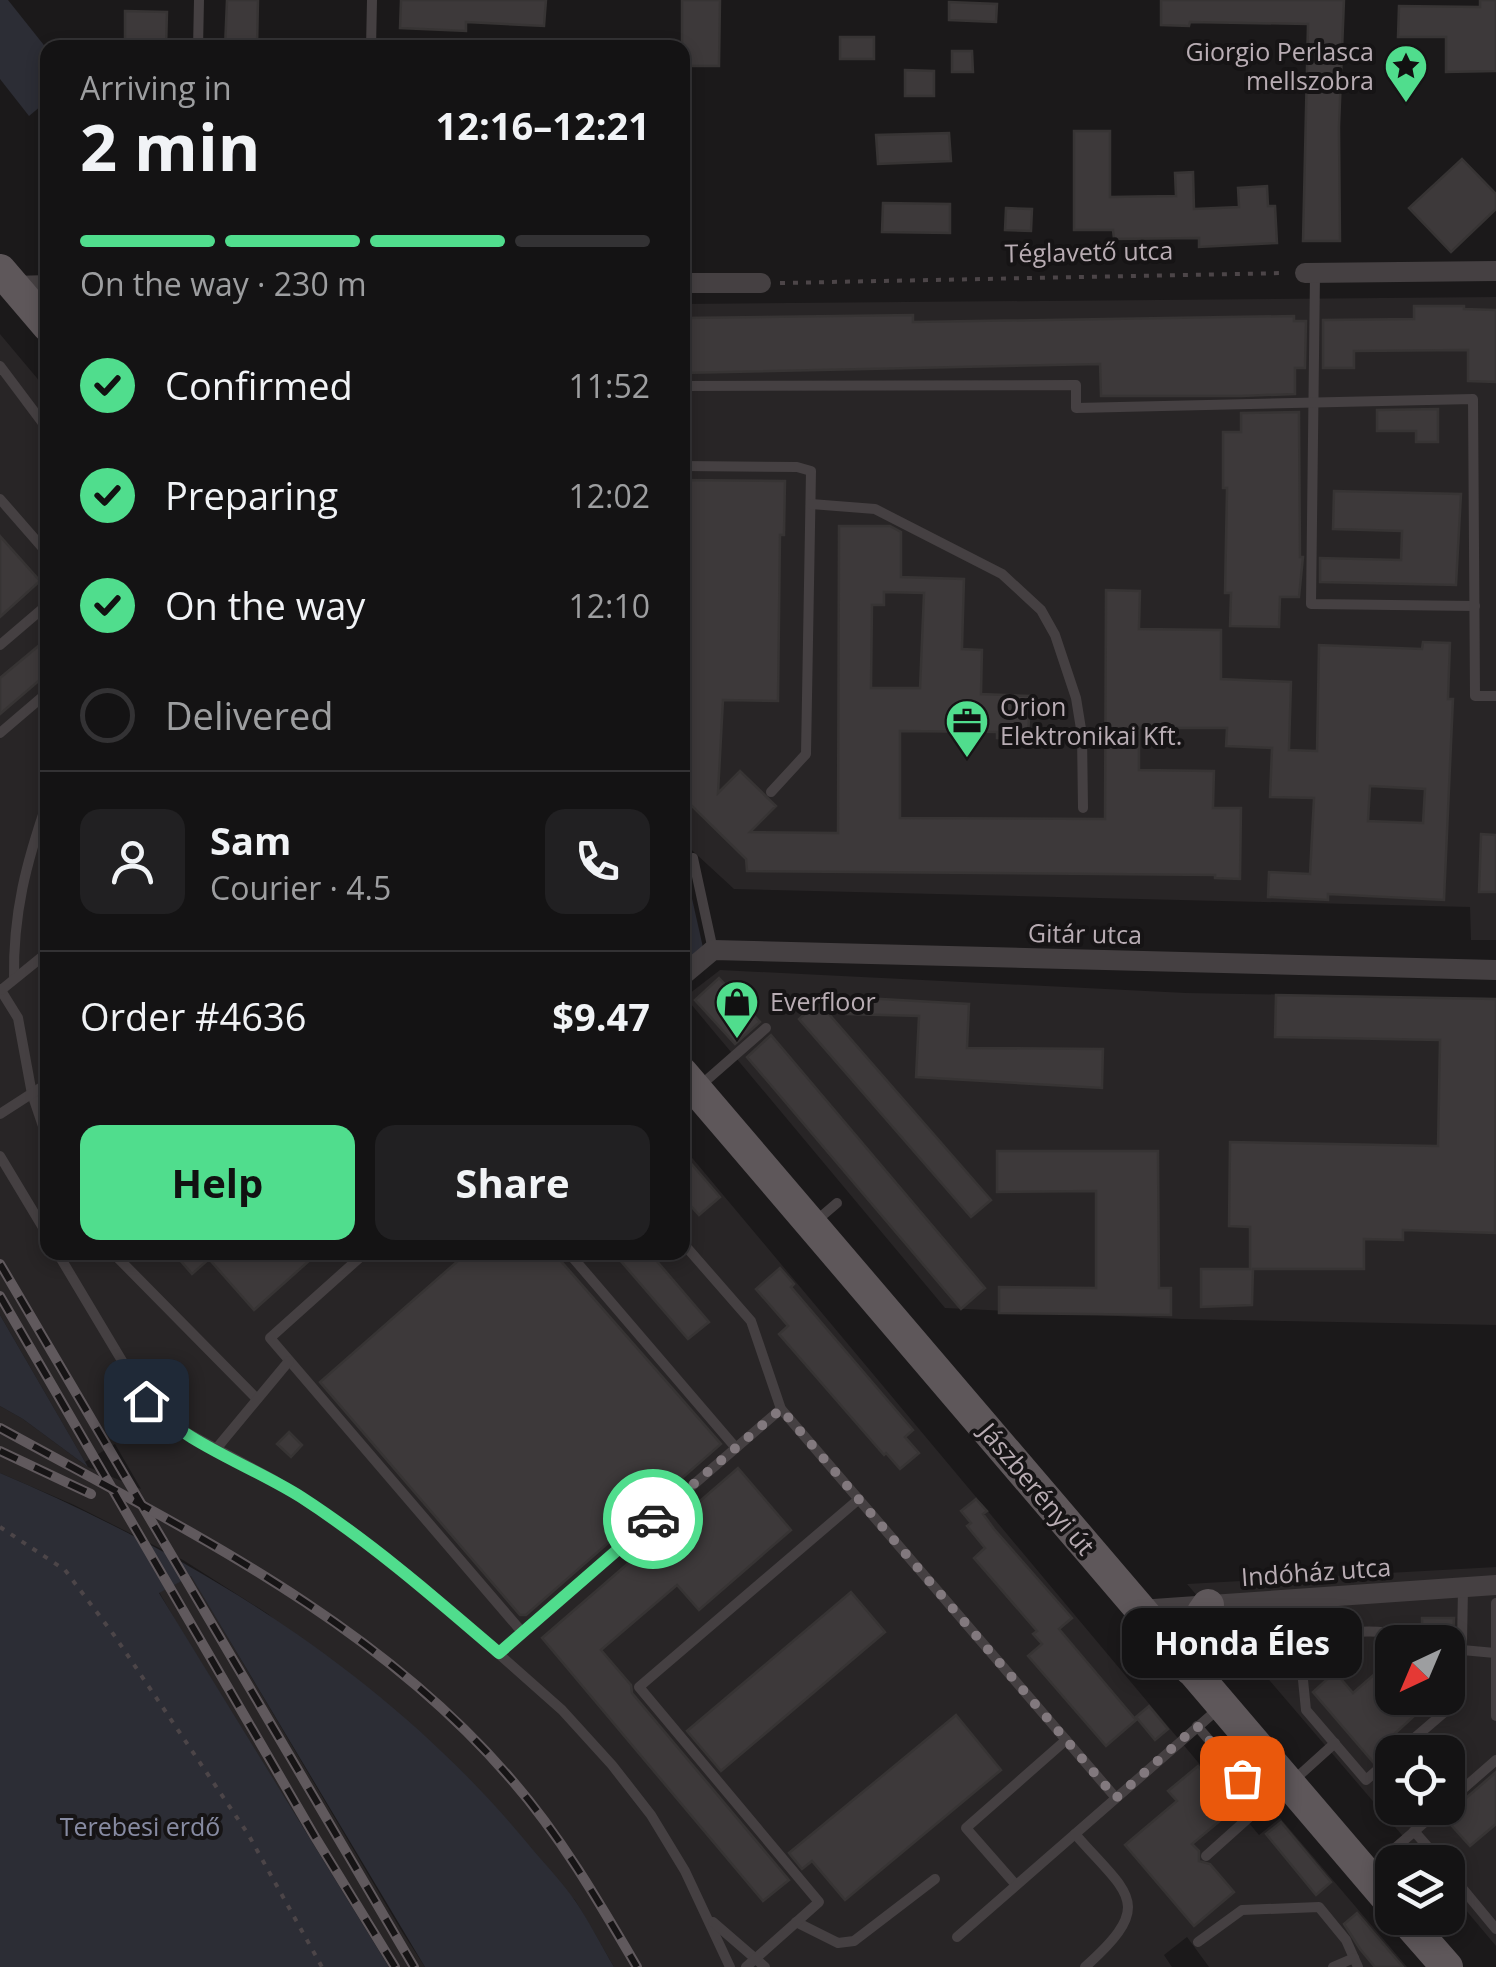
<!DOCTYPE html>
<meta charset="utf-8">
<style>
:root{--surface:#141314;--page:#212022;--text:#f1f3f6;--muted:#9d9ea0;--line:#333234;--accent:#50dd8d}
body{margin:0;font-family:"Open Sans",sans-serif;background:var(--page);color:var(--text);height:100vh;display:flex;flex-direction:column;font-size:38px;white-space:nowrap}
*{box-sizing:border-box;margin:0}
p{font-size:32px;color:var(--muted)}
.icon{flex:none;width:55px;height:55px;fill:none;stroke:currentColor;stroke-width:2;stroke-linecap:round;stroke-linejoin:round}
.map{position:relative;flex:1;overflow:hidden}
.drawer{position:absolute;left:40px;top:40px;width:650px;height:1220px;display:flex;flex-direction:column;background:var(--surface);border-radius:20px;box-shadow:0 5px 15px #0003,0 0 0 2px var(--line)}
.drawer>*{flex:none}
.needle{width:65px;rotate:224deg}
.tools{position:absolute;left:1375px;top:1625px;display:grid;gap:20px}
.tools a{display:grid;place-items:center;width:90px;height:90px;border-radius:20px;background:var(--surface);box-shadow:0 5px 15px #0003,0 0 0 2px var(--line);font-size:50px}
.pin{position:absolute;display:grid;place-items:center;width:85px;height:85px;color:#fff;margin:-42px;border-radius:20px;box-shadow:0 5px 15px #0006}
.courier{position:absolute;display:grid;place-items:center;width:100px;height:100px;margin:-50px;border:8px solid #50dd8d;border-radius:50%;background:#fff;color:#222;box-shadow:0 2px 12px #0007}
.bubble{position:absolute;height:70px;border-radius:20px;background:var(--surface);box-shadow:0 5px 15px #0003,0 0 0 2px var(--line);font-size:32px;font-weight:700;line-height:70px;text-align:center}
.headline em{font-style:normal;font-weight:700}
.headline div{display:flex;flex-direction:column-reverse}
.headline{display:flex;align-items:center;justify-content:space-between;height:170px;padding:0 40px}
h1{font-size:65px;font-weight:700;line-height:75px}
.bar{display:grid;grid-template-columns:repeat(4,1fr);gap:15px 10px;align-content:center;height:120px;padding:0 40px}
.bar i{height:12px;border-radius:8px;background:var(--line)}
.bar .current{background:var(--accent)}
.bar p{grid-column:span 4}
.line{display:flex;align-items:center;gap:25px;padding:0 40px;border-top:2px solid var(--line)}
.line div{flex:1}
.round{display:grid;place-items:center;flex:none;width:105px;height:105px;border-radius:20px;background:var(--page)}
ol{padding:0 40px;list-style:none}
li{display:flex;align-items:center;gap:30px;height:110px}
li p{margin-inline-start:auto}
li .icon{padding:10px;border-radius:50%;background:var(--accent);color:#111;stroke-width:4}
li:last-child{color:var(--muted)}
li i{width:55px;height:55px;border:5px solid var(--line);border-radius:50%}
.button{display:flex;gap:20px;margin-top:auto;padding:20px 40px}
.button a{flex:1;height:115px;border-radius:20px;background:var(--accent);color:#111;font-size:40px;font-weight:700;line-height:115px;text-align:center}
.button a+a{background:var(--page);color:var(--text)}
.map>svg:first-child{display:block}
.built{fill:#282526;fill-rule:evenodd}
.green{fill:#2c2d35}
.building{fill:#3d393a;stroke:#373434;stroke-width:2.5;fill-rule:evenodd}
.lines{fill:none;stroke-linecap:round;stroke-linejoin:round}
.path{stroke:#4c4548;stroke-width:4;stroke-dasharray:5 8;stroke-linecap:butt}
.service{stroke:#454042;stroke-width:10}
.minor{stroke:#454042;stroke-width:20}
.primary{stroke:#5e575a;stroke-width:32}
.rail-casing{stroke:#60595d;stroke-width:10}
.rail{stroke:#161415;stroke-width:6;stroke-dasharray:19;stroke-linecap:butt}
.done{stroke:#82797e;stroke-width:10;stroke-dasharray:0 18}
.route{stroke:#50dd8d;stroke-width:12}
.labels{text-anchor:middle;stroke-width:8;stroke-linejoin:round;paint-order:stroke}
.poi-label{font-size:25px;fill:#b9adb4;stroke:#161415;text-anchor:start}
.street-label{font-size:25px;fill:#b9adb4;stroke:#161415}
.park-label{font-size:25px;fill:#878ba2;stroke:#161415}
</style>
<div class="map">
<svg width="1496" height="1967" viewBox="0 0 1496 1967">
<rect width="100%" height="100%" fill="#1b191a"/>
<g class="built">
<path d="M1496 297V940H1471L1470 907 734 889 683 842 682 304Z"/>
<path d="M0 334 47 390 48 1252H682L683 1147 1259 1835 1280 1818 1407 1967H1209L1187 1937 1164 1955 1172 1967H614L575 1900 268 1614 183 1560 74 1505 0 1473V1406L23 1419 88 1467 141 1489 115 1444 85 1462 0 1315Z"/>
<path d="M720 970 1186 993 1496 998V1325L1181 1319 945 1308 685 997Z"/>
<path d="M1496 1567V1946L1448 1889V1862H1425L1187 1584ZM1392 1642H1448V1698H1392ZM1392 1752H1448V1808H1392Z"/>
<path d="M191 1575 401 1930 425 1967H389L175 1620 159 1592Z"/>
</g>
<g class="green">
<path d="M0 0H8L47 49V101L29 116 0 79Z"/>
<path d="M691 894 704 952 683 970V896Z"/>
<path d="M0 1315 88 1467 23 1419 0 1406Z"/>
<path d="M0 1473C197 1557 384 1672 523 1838 540 1859 560 1879 576 1902 590 1923 601 1945 614 1967H425L191 1576 159 1593 389 1967H0Z"/>
</g>
<g class="building">
<path d="M227 0H258L257 48H225Z"/>
<path d="M401 0H546L544 26 466 22V31L400 28Z"/>
<path d="M682 0H720L719 66H682Z"/>
<path d="M1161 0H1344L1339 127 1340 241H1303L1308 24 1190 22 1189 26 1161 25Z"/>
<path d="M1480 0H1496V71L1446 72V37H1398L1399 6 1480 7Z"/>
<path d="M949 2 997 4 996 22 949 20Z"/>
<path d="M125 11 167 12 166 48H125Z"/>
<rect x="840" y="37" width="34" height="22"/>
<path d="M952 51H972L973 72H952Z"/>
<path d="M905 70 934 71V96H905Z"/>
<path d="M1074 131H1110V197L1176 196 1175 173 1193 172 1194 209 1239 207 1238 188 1267 186 1268 206H1275L1277 243 1199 247V238L1114 239 1113 230H1074Z"/>
<path d="M949 133 951 161 878 164 876 135Z"/>
<path d="M1462 159 1496 194V209L1451 252 1409 208Z"/>
<path d="M883 203 950 204V233L882 232Z"/>
<path d="M1006 208 1032 209 1031 231 1005 230Z"/>
<path d="M1414 306H1464V309L1496 310V382L1468 381V350L1354 351V368H1323V320L1414 319Z"/>
<path d="M913 315V322L1294 316V321H1306L1305 368H1295V394L1241 396H1101L1100 364 682 373V318Z"/>
<path d="M1438 409V442H1416V431H1377V410Z"/>
<path d="M1299 412 1300 557H1303L1299 597H1280L1279 627 1230 626 1231 593H1225L1227 488H1223V432H1241V413Z"/>
<path d="M682 480 785 481 784 535H780L778 701 723 700 718 793 740 771 776 806 750 832 838 833 839 526H890L901 532V577L964 579 962 649 982 650 981 694 1030 696 1028 739 997 738V732L900 731V818L1105 819 1106 590 1140 591 1139 629 1221 630V679L1291 682 1289 750 1317 751 1319 645 1422 649 1423 642 1450 643 1448 699H1453L1444 900 1328 894V900L1268 897 1269 872 1310 874 1314 798 1270 797 1272 748 1226 746 1227 728H1139V770L1214 771 1213 808H1241L1240 879 1215 878V875L747 871 746 859 692 806H682L686 623H682ZM884 592 924 593 920 688H871L872 605H884ZM1370 786 1425 789 1423 823 1368 821Z"/>
<path d="M1334 491 1461 494 1456 585 1320 582V558L1401 560 1402 531 1333 529Z"/>
<path d="M0 536 40 581 0 617Z"/>
<path d="M48 638V673L0 714V678Z"/>
<path d="M1481 834 1496 835V892H1479Z"/>
<path d="M719 978 760 1022 735 1044 695 1000Z"/>
<path d="M1276 995 1496 999 1495 1233 1403 1230V1240L1364 1239V1269H1253L1252 1305 1201 1307V1269H1250V1227L1229 1226 1230 1142 1438 1146 1440 1040 1275 1037Z"/>
<path d="M846 997 969 1004 967 1048 1103 1049 1102 1088 916 1077 919 1016 846 1014Z"/>
<path d="M815 1005H821L991 1200 971 1217 799 1019Z"/>
<path d="M771 1035 985 1288 961 1309 747 1057Z"/>
<path d="M997 1151H1158L1159 1288H1171V1315L999 1313V1287L1096 1288V1191L997 1192Z"/>
<path d="M682 1153 720 1197 699 1215 682 1196Z"/>
<path d="M173 1252H319L254 1310 209 1259 192 1274Z"/>
<path d="M468 1252H553L721 1444 526 1615H520L320 1382Z"/>
<path d="M613 1252H649L709 1322 688 1339Z"/>
<path d="M780 1268 794 1284 791 1287 913 1430 905 1437 919 1453 900 1469 886 1453 884 1455 779 1334 788 1326 756 1289Z"/>
<path d="M289 1432 302 1445 291 1457 277 1444Z"/>
<path d="M738 1468 791 1530 699 1610 677 1585 601 1650 631 1685 632 1693 789 1880 763 1901 542 1638Z"/>
<path d="M976 1499 987 1511 983 1514 994 1529 1072 1618 1059 1629 1136 1720 1106 1746 1028 1656 1042 1644 1033 1634 1037 1631 974 1558 985 1548 967 1526 971 1523 961 1511Z"/>
<path d="M851 1592 885 1632 721 1771 687 1731Z"/>
<path d="M1422 1618H1454L1453 1638H1422L1419 1635 1422 1632Z"/>
<path d="M1392 1670V1698H1427L1412 1711 1415 1715 1390 1738 1395 1743 1373 1762 1313 1692 1335 1672 1353 1693 1377 1672 1383 1678Z"/>
<path d="M1149 1706 1168 1729 1155 1740 1136 1717Z"/>
<path d="M956 1715 1001 1770 845 1900 812 1861 802 1869 789 1853Z"/>
<path d="M1198 1766 1234 1809 1192 1844 1199 1851V1861L1210 1864 1234 1892 1194 1926 1125 1845 1177 1801 1168 1791Z"/>
<path d="M1496 1772V1824L1470 1846 1444 1817Z"/>
<path d="M1281 1822 1331 1882 1316 1895 1266 1834Z"/>
<path d="M1357 1913 1403 1967H1375L1360 1949 1344 1924Z"/>
</g>
<g class="lines">
<g class="path">
<path d="M780 283 1285 273"/>
<path d="M0 1527 65 1570 114 1635 248 1834 322 1967"/>
</g>
<g class="service">
<path d="M198 48 199 0"/>
<path d="M371 48 372 0"/>
<path d="M1315 274 1311 604 1475 606"/>
<path d="M0 366 48 430"/>
<path d="M682 386 1076 385V408L1473 399 1475 696H1496"/>
<path d="M682 466 797 467 811 471 806 754 771 792"/>
<path d="M0 499 48 554"/>
<path d="M811 504 875 509 1002 574 1041 610 1055 635 1076 698 1082 735 1083 808"/>
<path d="M0 645 48 604"/>
<path d="M0 733 48 692"/>
<path d="M682 867 693 858 713 950"/>
<path d="M14 979C13 913 26 863 48 800"/>
<path d="M0 989 18 1018 32 1094 48 1141"/>
<path d="M1 990 48 952"/>
<path d="M701 1085 766 1028"/>
<path d="M0 1114 48 1083"/>
<path d="M0 1156 48 1236"/>
<path d="M816 1221 837 1203"/>
<path d="M682 1242 751 1321 781 1409 1116 1798"/>
<path d="M57 1252 146 1401 163 1420 274 1480 350 1530 422 1586 562 1710 612 1765 651 1815 685 1871 730 1967"/>
<path d="M112 1252 257 1399"/>
<path d="M366 1252 270 1338 522 1632"/>
<path d="M568 1252 736 1448"/>
<path d="M216 1449 289 1361"/>
<path d="M1295 1600 1306 1710 1366 1780 1392 1757"/>
<path d="M1496 1603V1716"/>
<path d="M1298 1638C1329 1635 1390 1623 1414 1642"/>
<path d="M1462 1650 1495 1653"/>
<path d="M499 1653 781 1409"/>
<path d="M1448 1681 1461 1697"/>
<path d="M1197 1726 1264 1804 1206 1856"/>
<path d="M1398 1752 1461 1698 1463 1588"/>
<path d="M1294 1780 1335 1743"/>
<path d="M1448 1802 1496 1760"/>
<path d="M1414 1831 1441 1862"/>
<path d="M1370 1870 1441 1808"/>
<path d="M1448 1871 1496 1929"/>
<path d="M1016 1885 966 1828 1066 1740"/>
<path d="M713 1922 765 1967"/>
<path d="M796 1922 838 1943 854 1941 935 1879"/>
<path d="M957 1937 1075 1834"/>
<path d="M1198 1942 1242 1910 1319 1907 1346 1940 1358 1967"/>
<path d="M746 1967 819 1902 639 1687 859 1499"/>
<path d="M1085 1967C1157 1903 1128 1895 1075 1834L1217 1710"/>
<path d="M1333 1967 1354 1958"/>
</g>
<g class="minor">
<path d="M1305 273 1496 271"/>
<path d="M682 283H761"/>
<path d="M14 286 48 285"/>
<path d="M682 976 713 950 1496 970"/>
<path d="M1139 1610 1496 1585"/>
</g>
<g class="primary">
<path d="M0 270 48 326"/>
<path d="M682 1073 1392 1904"/>
<path d="M1190 1669C1191 1644 1192 1626 1208 1605"/>
<path d="M1404 1918 1447 1967"/>
</g>
<g class="rail-casing">
<g id="rail">
<path d="M0 1264 414 1967"/>
<path d="M0 1296 315 1837 395 1967"/>
<path d="M0 1428C182 1528 372 1618 510 1778 560 1835 599 1902 637 1967"/>
<path d="M0 1451 91 1494"/>
</g>
</g>
<use href="#rail" class="rail"/>
</g>
<g class="lines">
<path class="done" d="M653 1519 781 1409 1116 1798 1197 1726 1242 1778"/>
<path class="route" d="M146 1401C184 1443 252 1466 301 1497 372 1543 435 1598 499 1653L653 1519"/>
</g>
<defs>
<g id="sight-pin" transform="scale(2.25)"><path d="M0 17L-7.5 6A9.5 9.5 0 1 1 7.5 6Z" fill="#50dd8d" stroke="#161415"/><path d="M0-6L1.8-2.2L6-1.7L2.9 1.2L3.7 5.4L0 3.3L-3.7 5.4L-2.9 1.2L-6-1.7L-1.8-2.2Z" fill="#111"/></g>
<g id="office-pin" transform="scale(2.25)"><path d="M0 17L-7.5 6A9.5 9.5 0 1 1 7.5 6Z" fill="#50dd8d" stroke="#161415"/><path d="M-6-3h4V-5.5h4V-3h4V5H-6ZM-1-4.5V-3h2v-1.5ZM-6 0V1H6V0Z" fill="#111"/></g>
<g id="shop-pin" transform="scale(2.25)"><path d="M0 17L-7.5 6A9.5 9.5 0 1 1 7.5 6Z" fill="#50dd8d" stroke="#161415"/><path d="M-5-2.5h2.3a2.7 3.5 0 0 1 5.4 0H5L5.5 6h-11ZM-1.5-2.5h3a1.5 2.3 0 0 0-3 0Z" fill="#111"/></g>
</defs>
<g fill-rule="evenodd">
<use href="#sight-pin" x="1406" y="66"/>
<use href="#office-pin" x="967" y="721"/>
<use href="#shop-pin" x="737" y="1002"/>
</g>
<g class="labels">
<g class="poi-label">
<text x="1374" y="61" text-anchor="end">Giorgio Perlasca<tspan x="1374" dy="29">mellszobra</tspan></text>
<text x="1000" y="716">Orion<tspan x="1000" dy="29">Elektronikai Kft.</tspan></text>
<text x="770" y="1011">Everfloor</text>
</g>
<g class="street-label">
<text transform="translate(1089 252) rotate(-1)" y="9">Téglavető utca</text>
<text transform="translate(1085 934) rotate(1)" y="9">Gitár utca</text>
<text transform="translate(1037 1489) rotate(50)" y="9">Jászberényi út</text>
<text transform="translate(1316 1572) rotate(-4)" y="9">Indóház utca</text>
</g>
<g class="park-label">
<text x="140" y="1836">Terebesi erdő</text>
</g>
</g>
</svg>
<div class="tools">
<a><svg class="needle" viewBox="-14 -14 28 28"><path d="M0-13l5 13h-10z" fill="#e53935"/><path d="M0 13l5-13h-10z" fill="#9d9ea0"/></svg></a>
<a><svg class="icon" aria-label="locate" viewBox="0 0 24 24"><circle cx="12" cy="12" r="6"/><path d="M12 2v4M12 18v4M2 12h4M18 12h4"/></svg></a>
<a><svg class="icon" aria-label="layers" viewBox="0 0 24 24"><path d="M12 4l9 5-9 5-9-5zM3 14l9 5 9-5"/></svg></a>
</div>
<div class="pin" style="left:1242px;top:1778px;background:#ea580c"><svg class="icon" aria-label="bag" viewBox="0 0 24 24"><path d="M5 8h14l-1 12H6zM9 8a3 3 0 0 1 6 0"/></svg></div>
<div class="pin" style="left:146px;top:1401px;background:#1f2937"><svg class="icon" aria-label="home" viewBox="0 0 24 24"><path d="M3 11l9-7 9 7M6 9v11h12V9"/></svg></div>
<div class="courier" style="left:653px;top:1519px"><svg class="icon" aria-label="car" viewBox="0 0 24 24"><path d="M5 17H2v-5l4-1 3-4h7l3 4 3 1v5h-3M9 17h6M6 11h13"/><circle cx="7" cy="17" r="2"/><circle cx="17" cy="17" r="2"/></svg></div>
<div class="bubble" style="left:1122px;top:1608px;width:240px">Honda Éles</div>
<section class="drawer">
<div class="headline"><div><h1>2 min</h1><p>Arriving in</p></div><em>12:16–12:21</em></div>
<div class="bar"><i class="current"></i><i class="current"></i><i class="current"></i><i></i><p>On the way · 230 m</p></div>
<ol>
<li><svg class="icon" aria-label="check" viewBox="0 0 24 24"><path d="M5 12l5 5 9-10"/></svg>Confirmed<p>11:52</p></li>
<li><svg class="icon" aria-label="check" viewBox="0 0 24 24"><path d="M5 12l5 5 9-10"/></svg>Preparing<p>12:02</p></li>
<li><svg class="icon" aria-label="check" viewBox="0 0 24 24"><path d="M5 12l5 5 9-10"/></svg>On the way<p>12:10</p></li>
<li><i></i>Delivered</li>
</ol>
<div class="line" style="height:180px"><a class="round"><svg class="icon" aria-label="person" viewBox="0 0 24 24"><circle cx="12" cy="8" r="4"/><path d="M4 21q1-7 8-7t8 7"/></svg></a><div><b>Sam</b><p>Courier · 4.5</p></div><a class="round"><svg class="icon" aria-label="phone" viewBox="0 0 24 24"><path d="M5 4h4l2 5-3 2q2 4 5 5l2-3 5 2v4C11 20 4 13 5 4z"/></svg></a></div>
<div class="line" style="height:130px"><div>Order #4636</div><b>$9.47</b></div>
<div class="button"><a>Help</a><a>Share</a></div>
</section>
</div>
